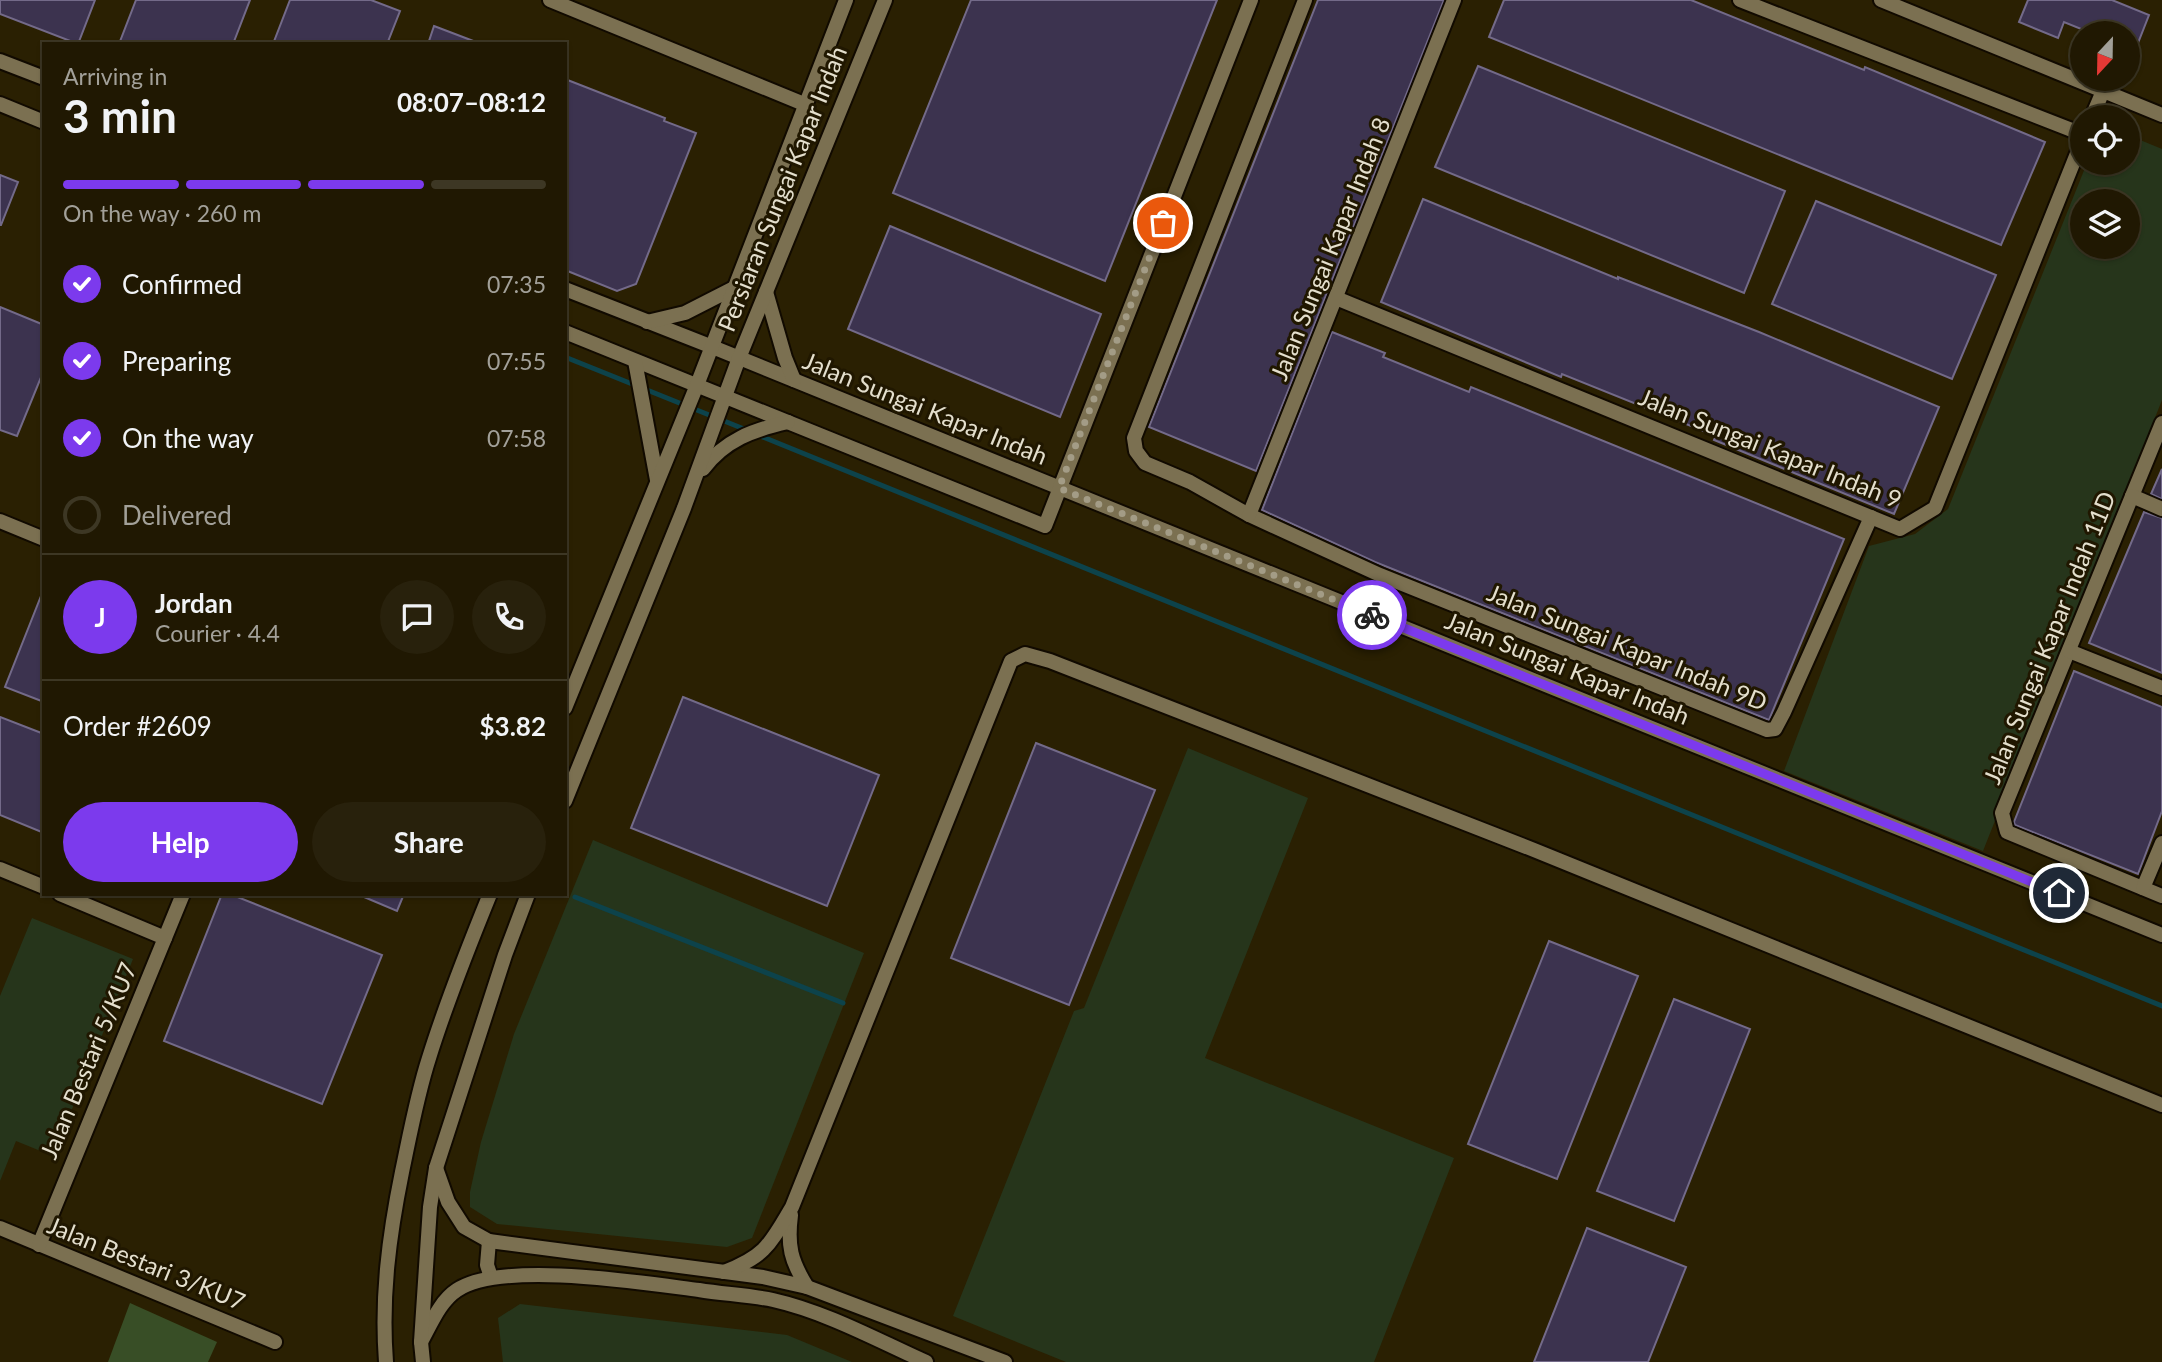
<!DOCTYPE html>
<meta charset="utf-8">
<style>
:root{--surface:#201802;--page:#28210c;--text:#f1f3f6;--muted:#a2a099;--line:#3d3724;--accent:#7c3aed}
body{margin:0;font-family:Lato,sans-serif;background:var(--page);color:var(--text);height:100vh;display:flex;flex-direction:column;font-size:26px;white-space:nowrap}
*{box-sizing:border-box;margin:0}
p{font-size:23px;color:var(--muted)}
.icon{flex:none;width:38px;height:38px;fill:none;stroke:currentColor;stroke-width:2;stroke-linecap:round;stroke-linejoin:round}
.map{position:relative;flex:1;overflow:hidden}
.sheet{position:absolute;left:42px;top:42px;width:525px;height:854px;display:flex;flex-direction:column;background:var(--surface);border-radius:0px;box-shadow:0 2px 5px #0004,0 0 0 2px var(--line)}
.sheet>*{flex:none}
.needle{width:46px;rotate:202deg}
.tools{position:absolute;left:2070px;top:21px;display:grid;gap:14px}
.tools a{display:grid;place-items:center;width:70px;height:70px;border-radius:50%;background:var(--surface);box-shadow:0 2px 5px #0004,0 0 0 2px var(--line);font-size:35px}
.pin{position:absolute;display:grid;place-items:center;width:60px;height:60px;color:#fff;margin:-30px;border:4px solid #fff;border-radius:50%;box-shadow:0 2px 7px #0007}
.courier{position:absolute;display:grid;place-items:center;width:70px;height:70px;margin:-35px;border:5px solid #7c3aed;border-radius:50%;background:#fff;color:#222;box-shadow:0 2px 9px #0007}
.overview em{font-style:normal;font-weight:700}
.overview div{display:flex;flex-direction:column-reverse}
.overview{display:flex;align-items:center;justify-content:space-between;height:119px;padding:0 21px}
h1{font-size:46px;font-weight:700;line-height:52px}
.bar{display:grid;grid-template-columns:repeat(4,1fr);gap:10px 7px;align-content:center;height:84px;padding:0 21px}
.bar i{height:9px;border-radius:5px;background:var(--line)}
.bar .current{background:var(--accent)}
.bar p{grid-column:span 4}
.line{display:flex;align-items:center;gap:18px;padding:0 21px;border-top:2px solid var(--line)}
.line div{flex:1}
.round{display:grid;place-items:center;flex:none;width:74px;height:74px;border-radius:37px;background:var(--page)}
ol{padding:0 21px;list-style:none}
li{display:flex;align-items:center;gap:21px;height:77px}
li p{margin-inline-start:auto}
li .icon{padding:7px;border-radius:50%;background:var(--accent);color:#fff;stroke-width:4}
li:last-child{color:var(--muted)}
li i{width:38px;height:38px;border:4px solid var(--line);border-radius:50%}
.primary-button{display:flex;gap:14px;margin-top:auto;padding:14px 21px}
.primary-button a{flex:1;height:80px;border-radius:42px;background:var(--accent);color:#fff;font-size:28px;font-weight:700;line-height:80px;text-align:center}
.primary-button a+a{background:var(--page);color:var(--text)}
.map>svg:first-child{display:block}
.green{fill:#26351b;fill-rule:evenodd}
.forest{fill:#384e26}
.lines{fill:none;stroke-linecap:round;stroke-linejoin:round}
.stream{stroke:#0d434b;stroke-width:5}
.building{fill:#3c334f;stroke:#736a89;stroke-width:2}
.street-casing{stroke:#110a00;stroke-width:18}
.street{stroke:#7b7051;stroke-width:14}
.done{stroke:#a39c86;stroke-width:7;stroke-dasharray:0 12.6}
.route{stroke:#7c3aed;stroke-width:9}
.labels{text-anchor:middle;stroke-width:6;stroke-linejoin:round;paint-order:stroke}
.street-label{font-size:24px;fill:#e4dfcd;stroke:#201700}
</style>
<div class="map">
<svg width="2162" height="1362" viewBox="0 0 2162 1362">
<rect width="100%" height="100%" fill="#2a2002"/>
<g class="green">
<path d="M2128 135 2162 149V400L1983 851 1784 771 1869 546 1915 534 1948 509 2087 163H2128ZM2082 201H2128V247H2082Z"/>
<path d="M1188 748 1308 798 1205 1058 1454 1158 1374 1362H1066L953 1316 1074 1011 1084 1008Z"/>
<path d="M593 840 864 953 752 1238 727 1247 497 1224 470 1207V1192L481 1142 514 1034Z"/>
<path d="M32 918 133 959 53 1156 16 1141 0 1181V996Z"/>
<path d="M520 1304 787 1335 852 1362H503L498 1318Z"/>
</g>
<path class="forest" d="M130 1303 217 1342 208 1362H108Z"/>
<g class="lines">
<g class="stream">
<path d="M565 357 749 431"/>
<path d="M758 435 2162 1006"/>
<path d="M575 897 843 1003"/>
</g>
</g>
<g class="building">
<path d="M0 0H95L78 44 0 14Z"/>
<path d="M136 0H250L233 44H119Z"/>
<path d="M290 0H371L400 11 387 44H273Z"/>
<path d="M971 0H1217L1105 281 893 193Z"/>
<path d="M1318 0H1444L1256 471 1149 427Z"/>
<path d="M1504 0H1691L1864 70 1865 67 2045 142 2001 245 1489 37Z"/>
<path d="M2028 0H2112L2149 15 2129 66 2128 33H2091L2064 22 2058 38 2019 22Z"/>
<path d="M434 26 476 42V44H428Z"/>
<path d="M1478 66 1785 191 1744 293 1435 167Z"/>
<path d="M565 79 665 118 664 121 696 133 636 284 617 291 565 270Z"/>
<path d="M0 175 18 182 1 225H0Z"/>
<path d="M1423 199 1618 279V277L1759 332 1939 407 1894 514 1714 440 1716 436 1562 374 1561 377 1381 302Z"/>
<path d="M1816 201 1996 275 1952 379 1772 304Z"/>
<path d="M890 226 1101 314 1060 417 848 329Z"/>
<path d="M0 307 44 325V370L17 436 0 430Z"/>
<path d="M1332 332 1385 353 1383 357 1469 392 1471 387 1844 539 1769 720 1375 562 1262 510Z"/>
<path d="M2162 469V499L2151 494Z"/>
<path d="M2144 512 2162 518V673L2089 643Z"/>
<path d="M43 591H44V702L5 687Z"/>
<path d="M2074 671 2162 707V811L2138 874 2015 825 2014 822Z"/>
<path d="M683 697 879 775 827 906 631 828Z"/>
<path d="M0 717 44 734V833L0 815Z"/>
<path d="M1036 743 1155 790 1069 1005 951 958Z"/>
<path d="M222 894H230L382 955 322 1104 164 1041Z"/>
<path d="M357 894H404L397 911Z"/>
<path d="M1549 941 1638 976 1557 1179 1468 1144Z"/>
<path d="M1674 999 1750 1029 1674 1221 1597 1191Z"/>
<path d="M1587 1228 1686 1267 1648 1362H1534Z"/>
</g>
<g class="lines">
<g class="street-casing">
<g id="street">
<path d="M550 0 804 104"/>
<path d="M1305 0 1134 438 1136 451 1145 463 1190 482 1249 515 1380 575 1767 730 1775 729 1784 712 1871 517"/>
<path d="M1740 0 2082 134"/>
<path d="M1881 0 2162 115"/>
<path d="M0 61 44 78"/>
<path d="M0 104 44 122"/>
<path d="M2092 117 2103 91"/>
<path d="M565 289 710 346 2162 935"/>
<path d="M766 292 785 358 794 380"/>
<path d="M1336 298 1900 529 1935 508 2082 141"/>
<path d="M647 322 685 313 732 289"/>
<path d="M565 332 1045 526 1251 0"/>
<path d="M635 361 657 480"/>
<path d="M2162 423 2002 813 2007 832 2162 896"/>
<path d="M703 469C725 440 753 430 788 422"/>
<path d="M2132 496 2162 509"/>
<path d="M1249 515 1454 0"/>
<path d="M0 521 44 539"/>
<path d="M2069 651 2162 688"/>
<path d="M565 708 697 385 846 0"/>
<path d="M565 801 684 508 739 358 885 0"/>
<path d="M0 869 44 887"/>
<path d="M2143 888 2162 843"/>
<path d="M60 894 165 938"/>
<path d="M436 1168 448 1202 464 1227 489 1241 763 1277 807 1287 1005 1362"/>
<path d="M791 1215C787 1246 791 1261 807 1287"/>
<path d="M0 1228 275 1342"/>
<path d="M489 1241 487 1265 491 1277"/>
<path d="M39 1245 183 894"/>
<path d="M724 1272C766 1256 770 1244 792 1207L1011 661 1025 654 1050 661 1534 850 2162 1105"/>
<path d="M421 1342C431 1324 440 1301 457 1290 502 1260 644 1283 699 1290 723 1294 749 1295 773 1300 826 1312 877 1340 926 1362"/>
<path d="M386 1362C381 1297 389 1236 402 1172 410 1134 417 1095 429 1058 446 1003 468 948 490 894"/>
<path d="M423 1362 421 1342 430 1207 436 1168 505 955 528 894"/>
</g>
</g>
<use href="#street" class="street"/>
</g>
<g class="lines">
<path class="done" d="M1163 223 1059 488 1372 615"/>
<path class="route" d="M1372 615 2059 893"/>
</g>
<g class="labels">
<g class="street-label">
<text transform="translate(783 189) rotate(-68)" y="8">Persiaran Sungai Kapar Indah</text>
<text transform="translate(1331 249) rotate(-68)" y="8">Jalan Sungai Kapar Indah 8</text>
<text transform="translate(925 409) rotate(22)" y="8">Jalan Sungai Kapar Indah</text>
<text transform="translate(1770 449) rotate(22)" y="8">Jalan Sungai Kapar Indah 9</text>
<text transform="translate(2050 638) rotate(-68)" y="8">Jalan Sungai Kapar Indah 11D</text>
<text transform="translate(1627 648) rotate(22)" y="8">Jalan Sungai Kapar Indah 9D</text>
<text transform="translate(1567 669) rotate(22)" y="8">Jalan Sungai Kapar Indah</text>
<text transform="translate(89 1061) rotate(-67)" y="8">Jalan Bestari 5/KU7</text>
<text transform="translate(146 1264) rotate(22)" y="8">Jalan Bestari 3/KU7</text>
</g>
</g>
</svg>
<div class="tools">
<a><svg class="needle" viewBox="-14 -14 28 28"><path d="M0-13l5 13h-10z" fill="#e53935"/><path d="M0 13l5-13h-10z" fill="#a2a099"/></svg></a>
<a><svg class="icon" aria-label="locate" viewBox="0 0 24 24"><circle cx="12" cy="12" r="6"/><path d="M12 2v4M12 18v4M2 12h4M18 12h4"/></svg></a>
<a><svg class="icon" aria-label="layers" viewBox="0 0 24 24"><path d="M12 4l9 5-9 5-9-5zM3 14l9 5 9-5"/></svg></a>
</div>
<div class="pin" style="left:1163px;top:223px;background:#ea580c"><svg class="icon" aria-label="bag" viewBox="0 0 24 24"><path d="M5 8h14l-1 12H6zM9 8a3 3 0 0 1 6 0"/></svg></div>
<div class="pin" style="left:2059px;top:893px;background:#1f2937"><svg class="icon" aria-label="home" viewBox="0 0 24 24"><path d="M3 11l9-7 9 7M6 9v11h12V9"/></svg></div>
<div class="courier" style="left:1372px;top:615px"><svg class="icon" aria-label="bike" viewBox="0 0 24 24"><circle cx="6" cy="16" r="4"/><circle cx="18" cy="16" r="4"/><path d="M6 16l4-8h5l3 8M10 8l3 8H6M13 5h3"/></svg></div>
<section class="sheet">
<div class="overview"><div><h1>3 min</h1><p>Arriving in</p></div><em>08:07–08:12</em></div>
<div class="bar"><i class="current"></i><i class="current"></i><i class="current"></i><i></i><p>On the way · 260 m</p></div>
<ol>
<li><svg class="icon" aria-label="check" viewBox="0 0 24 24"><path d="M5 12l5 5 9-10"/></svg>Confirmed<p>07:35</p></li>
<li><svg class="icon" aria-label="check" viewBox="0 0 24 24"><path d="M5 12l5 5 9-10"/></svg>Preparing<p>07:55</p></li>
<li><svg class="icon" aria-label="check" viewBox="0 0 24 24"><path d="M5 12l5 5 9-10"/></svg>On the way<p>07:58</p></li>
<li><i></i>Delivered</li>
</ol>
<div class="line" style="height:126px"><b class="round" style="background:var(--accent);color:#fff">J</b><div><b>Jordan</b><p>Courier · 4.4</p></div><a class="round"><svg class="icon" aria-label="chat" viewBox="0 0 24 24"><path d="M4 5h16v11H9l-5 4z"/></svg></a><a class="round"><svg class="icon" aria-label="phone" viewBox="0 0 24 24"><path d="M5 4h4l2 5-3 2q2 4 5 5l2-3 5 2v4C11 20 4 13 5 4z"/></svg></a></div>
<div class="line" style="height:91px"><div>Order #2609</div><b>$3.82</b></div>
<div class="primary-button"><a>Help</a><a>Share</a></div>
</section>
</div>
